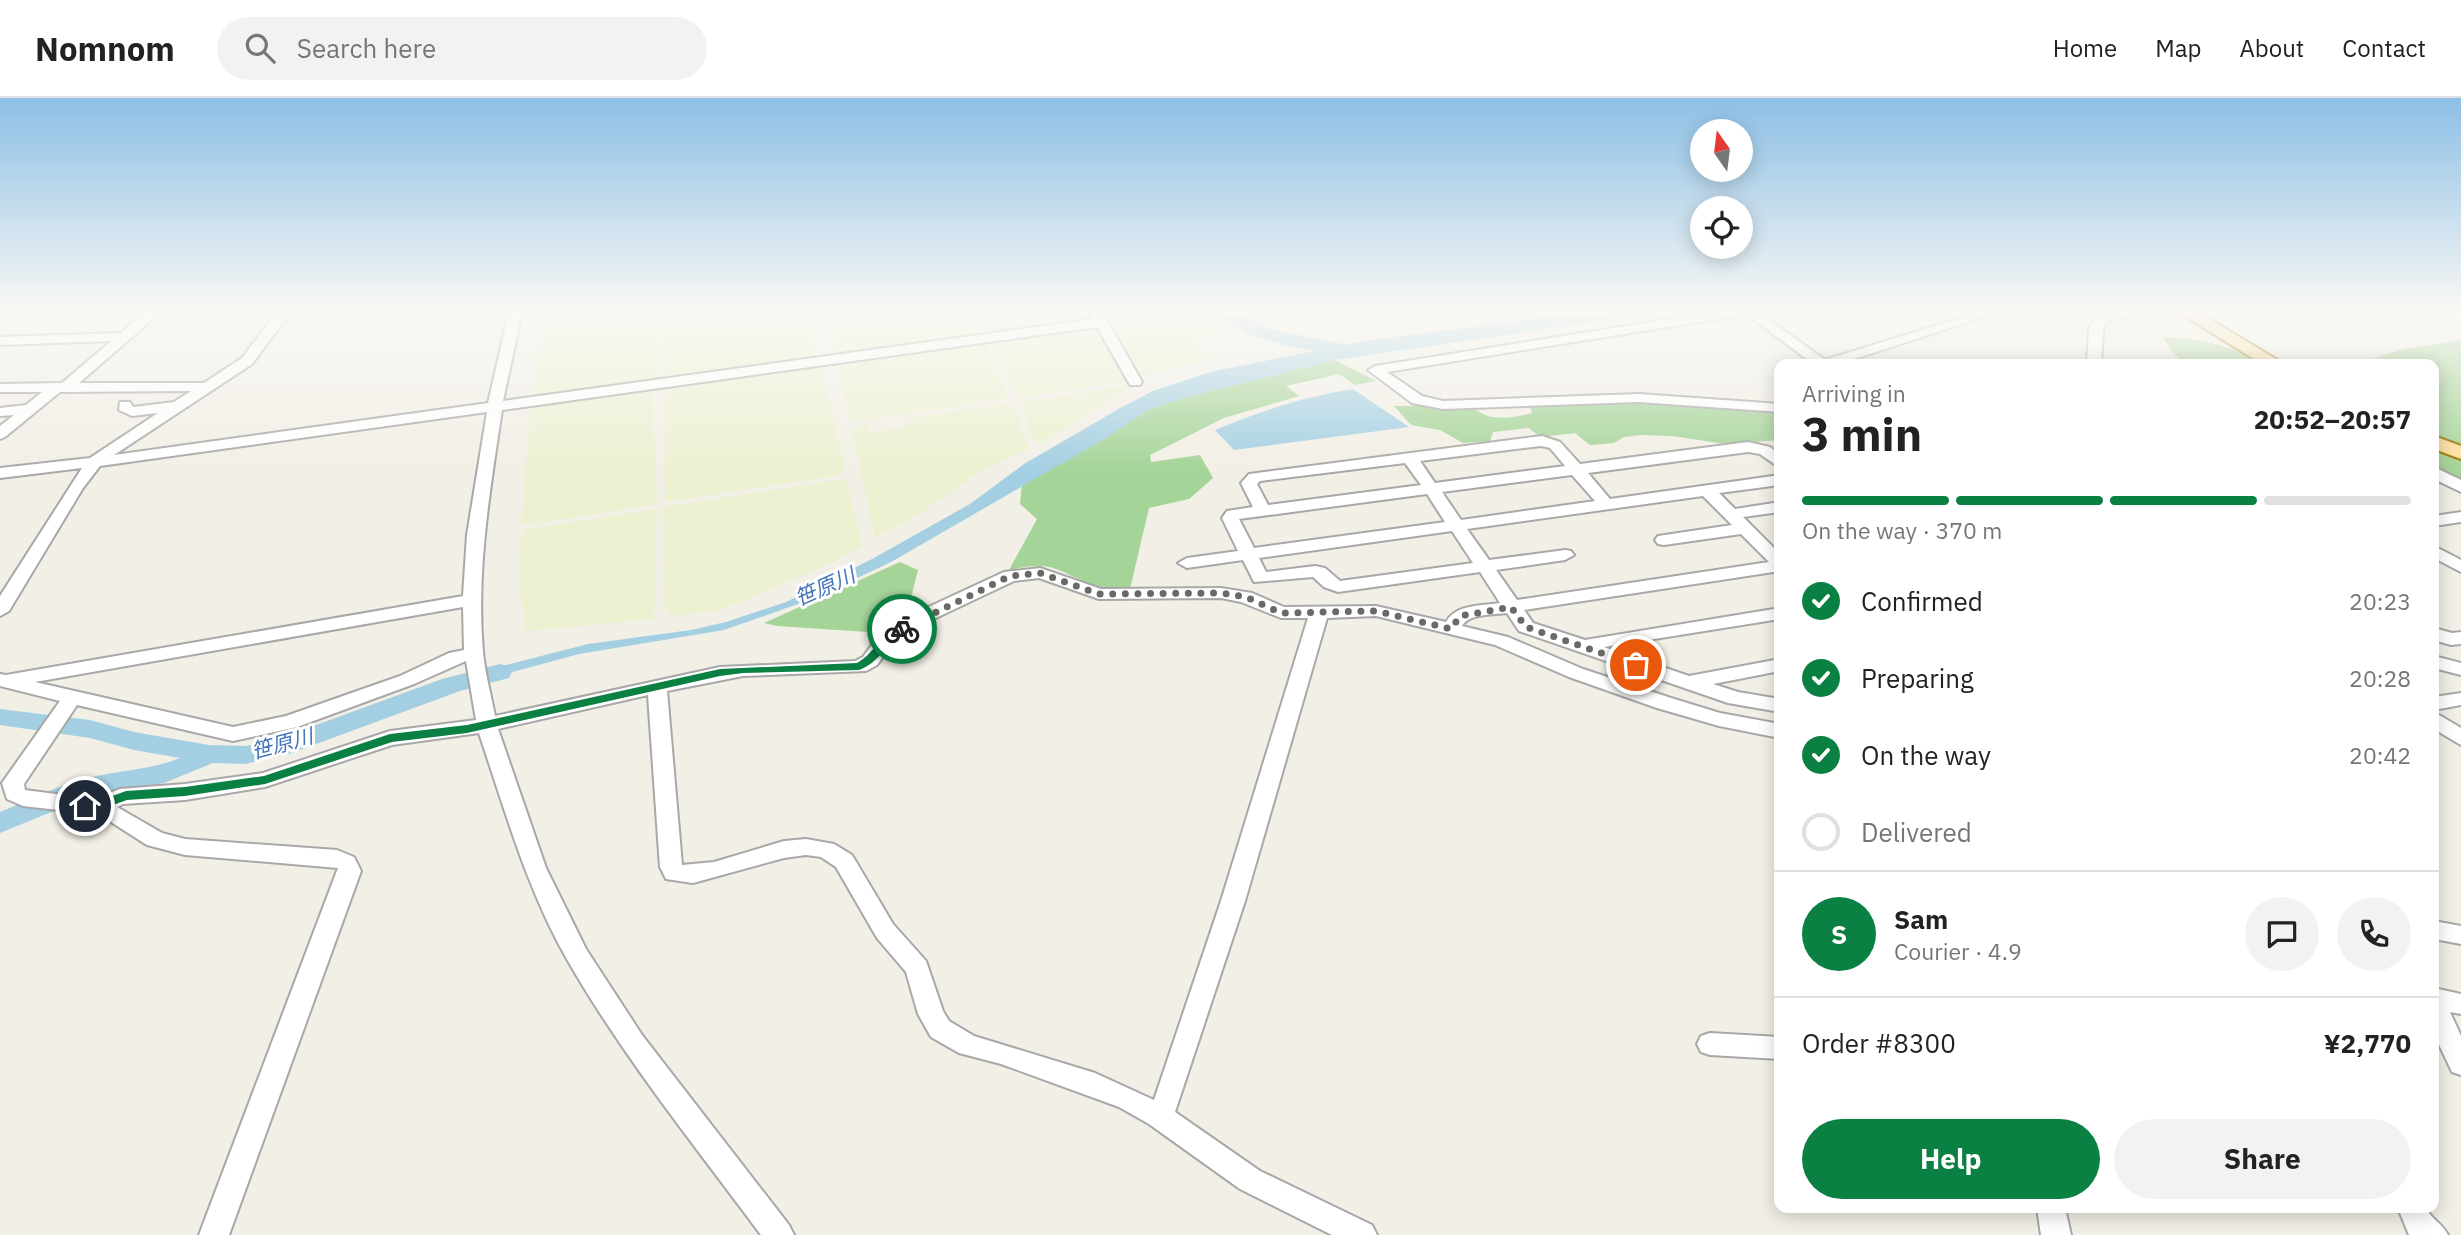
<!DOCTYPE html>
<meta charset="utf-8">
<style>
:root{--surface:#fff;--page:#f2f2f2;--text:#222;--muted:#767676;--line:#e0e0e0;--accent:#0b8043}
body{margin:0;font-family:"IBM Plex Sans","Noto Sans JP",sans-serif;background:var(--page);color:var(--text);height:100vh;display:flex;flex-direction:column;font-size:26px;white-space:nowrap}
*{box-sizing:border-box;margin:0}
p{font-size:23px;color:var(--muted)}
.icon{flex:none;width:38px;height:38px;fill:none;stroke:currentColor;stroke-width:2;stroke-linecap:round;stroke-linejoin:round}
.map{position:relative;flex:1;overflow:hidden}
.panel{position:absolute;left:1774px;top:261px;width:665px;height:854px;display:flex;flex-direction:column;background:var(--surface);border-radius:14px;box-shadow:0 4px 18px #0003}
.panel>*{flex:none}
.needle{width:46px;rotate:346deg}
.buttons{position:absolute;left:1690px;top:21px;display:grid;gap:14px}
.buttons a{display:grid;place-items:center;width:63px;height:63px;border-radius:50%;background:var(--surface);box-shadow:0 4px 18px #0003;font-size:35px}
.pin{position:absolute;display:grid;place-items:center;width:60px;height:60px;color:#fff;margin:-30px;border:4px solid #fff;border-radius:50%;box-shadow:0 2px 7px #0007}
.courier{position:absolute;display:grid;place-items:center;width:70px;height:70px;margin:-35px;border:5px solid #0b8043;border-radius:50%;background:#fff;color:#222;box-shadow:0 2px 9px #0007}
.overview em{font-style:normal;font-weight:700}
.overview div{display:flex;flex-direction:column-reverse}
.overview{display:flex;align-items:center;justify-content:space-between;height:119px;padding:0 28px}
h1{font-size:46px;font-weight:700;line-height:52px}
.bar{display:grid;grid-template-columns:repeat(4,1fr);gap:10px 7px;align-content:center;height:84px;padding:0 28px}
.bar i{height:9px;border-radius:5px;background:var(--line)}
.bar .current{background:var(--accent)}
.bar p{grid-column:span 4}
.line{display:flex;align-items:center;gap:18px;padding:0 28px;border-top:2px solid var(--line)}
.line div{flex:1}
.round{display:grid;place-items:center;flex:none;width:74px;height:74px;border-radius:37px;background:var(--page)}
ol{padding:0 28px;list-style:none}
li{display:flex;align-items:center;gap:21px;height:77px}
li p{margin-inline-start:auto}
li .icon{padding:7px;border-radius:50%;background:var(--accent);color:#fff;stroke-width:4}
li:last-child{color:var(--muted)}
li i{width:38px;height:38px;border:4px solid var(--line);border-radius:50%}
.action{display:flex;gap:14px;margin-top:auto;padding:14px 28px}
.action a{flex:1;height:80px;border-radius:42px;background:var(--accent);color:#fff;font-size:28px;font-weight:700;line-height:80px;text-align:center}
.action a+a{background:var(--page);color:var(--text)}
header{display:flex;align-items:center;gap:42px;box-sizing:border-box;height:98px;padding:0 35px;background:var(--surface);border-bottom:2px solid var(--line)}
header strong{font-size:33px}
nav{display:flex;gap:38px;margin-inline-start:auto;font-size:24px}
.search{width:490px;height:63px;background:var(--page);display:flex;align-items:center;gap:18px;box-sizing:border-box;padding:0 24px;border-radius:38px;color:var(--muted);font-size:26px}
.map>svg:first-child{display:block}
.farmland{fill:#ecf1d1}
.forest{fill:#a5d498}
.water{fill:#a4cfe2}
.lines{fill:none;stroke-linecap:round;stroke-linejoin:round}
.river{fill:#a4cfe2;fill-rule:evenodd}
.minor-casing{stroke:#a8a8a8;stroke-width:4}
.major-casing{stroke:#9d7600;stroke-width:4}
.minor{fill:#fff;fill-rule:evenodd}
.major{fill:#ffdd9e;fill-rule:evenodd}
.route{fill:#0b8043}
.done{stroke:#6a6966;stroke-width:7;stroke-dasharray:0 12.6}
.labels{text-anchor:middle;stroke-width:6;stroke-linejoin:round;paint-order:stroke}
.water-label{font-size:21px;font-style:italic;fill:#4475b9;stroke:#fff}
</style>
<header>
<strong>Nomnom</strong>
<div class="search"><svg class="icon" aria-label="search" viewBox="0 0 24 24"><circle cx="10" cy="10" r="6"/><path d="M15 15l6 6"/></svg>Search here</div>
<nav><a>Home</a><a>Map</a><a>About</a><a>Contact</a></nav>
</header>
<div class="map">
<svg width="2461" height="1137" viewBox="0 0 2461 1137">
<rect width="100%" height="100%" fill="#f2efe6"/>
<g class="farmland">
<path d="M546 214H657L659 283 533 301Z"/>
<path d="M662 214H807L815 260 664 282Z"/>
<path d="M823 214H970L981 238 838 258 830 219Z"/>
<path d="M980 214H1091L1096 222 991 237Z"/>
<path d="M1193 214H1208L1224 238 1194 243 1207 262 1149 277 1141 278 1110 225Z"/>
<path d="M1255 214H1354L1370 230 1338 231 1290 227Z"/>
<path d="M1360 214H1468L1470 215 1375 230Z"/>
<path d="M2231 214H2294L2283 234 2252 223 2237 228 2226 223Z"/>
<path d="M1099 227 1129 283 1017 300 990 241Z"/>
<path d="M984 244 1009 300 848 324 839 265Z"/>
<path d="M821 265 845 373 840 377 665 404 666 289Z"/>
<path d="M652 288 657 406 521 428 531 307Z"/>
<path d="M1125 288 1122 295 1045 343 1035 345 1020 305Z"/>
<path d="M1011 305 1030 351 987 369 907 424 875 439 851 329 866 327 870 335 904 329 912 320Z"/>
<path d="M846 381 862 449 833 464 721 512 672 518 665 513 664 409Z"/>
<path d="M657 411 654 521 525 533 519 475 522 432Z"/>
</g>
<g class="forest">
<path d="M2163 239C2204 241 2227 246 2263 266H2185L2171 253Z"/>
<path d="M2461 242V391L2434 385V266H2356L2404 251Z"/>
<path d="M1335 262 1376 283 1355 287 1339 276 1286 288 1299 298 1224 320 1150 357 1151 364 1200 357 1213 380 1189 401 1149 410 1130 491C1120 490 1107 491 1098 488 1055 475 1059 461 1009 472L1037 421 1020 406 1022 386 1101 343 1148 312 1183 300Z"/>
<path d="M1646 302 1780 313V342L1724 346 1673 338 1640 337 1624 339 1614 345 1590 347 1575 335 1540 339 1529 330 1493 334 1490 343 1463 345 1440 332 1411 327 1394 308 1473 307C1484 325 1513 320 1532 315L1529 305Z"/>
<path d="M900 464 918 472 907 516 882 535 777 528 764 525Z"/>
</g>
<g class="water">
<path d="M1585 214H1663L1335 262 1183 300 1148 312 1101 343 891 464 815 500 724 532 579 556 487 581 486 572 588 546 691 532 726 524 786 504 872 461 970 406 1024 366 1122 309 1153 293 1210 274 1365 243Z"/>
<path d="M1353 291 1409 329 1234 352 1215 332C1260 313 1304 299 1353 291Z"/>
</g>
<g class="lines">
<g class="river">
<path d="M1218 214H1236L1273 232 1353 248 1362 253 1353 258C1317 253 1239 245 1218 214Z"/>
<path d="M500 566 509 568 512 574 509 580 460 593 289 656 245 666 213 665 164 685 88 699 0 735V714C29 702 57 688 88 680 119 672 151 672 180 660L134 652 90 640 0 627V611L90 622 134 634 209 647 245 648 275 642 442 581Z"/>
</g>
<g class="minor-casing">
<g id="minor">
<path d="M146 214H161L79 285H204L242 260 277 214H291L252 266 114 357 488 305 509 214H522L503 303 1093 221 1090 214 1103 215 1142 284 1140 287H1130L1097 229 502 312C490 392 476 472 483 554 485 575 491 597 495 618L720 569 855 563 863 559 880 536 907 519 1004 474 1040 470 1101 491 1221 490 1252 495 1284 509 1376 508 1446 524C1456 506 1481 508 1500 505L1480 474 1338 494 1324 489 1313 479 1254 484 1243 462 1187 470 1178 465 1187 460 1238 453 1222 420 1227 413 1253 409 1241 385 1249 376 1542 338 1560 344 1580 366 1748 344 1770 349 1780 357V370L1760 356 1748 354 1588 375 1610 401 1780 377V387L1719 395 1735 411 1780 404V414L1743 419 1780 456V473L1524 512 1533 525 1585 542 1780 510V521L1604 549 1689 578 1780 561V573L1713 586 1738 594 1780 601V614L1728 605 1519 533 1507 515C1494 517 1469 515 1462 528L1508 539 1583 571 1671 600 1720 615 1780 626V640L1719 628 1657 610 1569 579 1495 547 1376 518 1327 520 1245 803 1175 1014 1260 1073 1372 1127 1377 1137H1332L1240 1091 1149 1026 1119 1009 1001 966 959 955 931 939 918 916 906 874 877 840 836 769 821 759 806 757 784 760 693 785 666 781 660 769 648 597 498 631 546 770 586 851 642 937 789 1127 794 1137H761C695 1048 624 960 568 863 527 792 505 712 479 635L392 647 265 689 185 702 123 706 117 709 162 735 185 741 337 752 354 759 361 773 229 1137H199L338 770 185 757 147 747 111 724 93 716 23 708 7 701 2 685 60 603 0 588V576L6 577 463 498 467 437 487 314 100 368 83 390 9 513 0 518V498L82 370 0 380V370L90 360 158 315 132 318 119 312 120 304H130L133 309 174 304 191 293 60 294 5 339 0 341V328L14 317 0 318V310L26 307 42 294H0V286L62 285 111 243 0 247V239L121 235ZM1541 348 1550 350 1565 368 1435 385 1420 363ZM1405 365 1421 387 1268 407 1257 386 1260 383ZM1572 377 1595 403 1461 422 1442 394ZM1427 396 1445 424 1254 450 1239 421ZM1703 398 1732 427 1658 438 1655 442 1658 446 1664 447 1741 436 1769 464 1517 502 1496 472 1565 462 1574 457 1571 453 1565 452 1489 462 1467 431ZM1452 433 1473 465 1340 483 1325 470 1315 468 1266 474 1259 460ZM1039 480 1099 501 1221 500 1241 504 1281 520H1308L1221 803 1154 1002 1095 975 974 938 949 923 943 913 926 863 893 826 852 757 834 746 806 741 784 743 714 764 682 767 667 593 743 578 866 573 877 567 894 544 921 527 1014 483ZM463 509 464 552 449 555 400 578 286 618 233 629 35 584ZM466 563 476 622 390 633 263 675 185 686 120 691 94 701 25 692 24 686 77 607 233 643 297 629 414 586Z"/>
<path d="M1714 214H1758L1825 262 1979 214H1999L1839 266H1813L1744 214 1737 218 1387 274 1422 298 1443 303 1639 296 1780 306V314L1639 304 1443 311 1412 305 1368 272 1375 268Z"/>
<path d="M2113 214H2137L2135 217 2107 223 2103 231 2101 266H2087L2089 231 2097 217Z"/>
<path d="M2434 369 2461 382V394L2434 381Z"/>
<path d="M2461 414V424L2434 428V418Z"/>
<path d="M2434 448 2461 462V474L2434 460Z"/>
<path d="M2434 530 2452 535 2461 534V546L2451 547 2434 542Z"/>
<path d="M2434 558 2461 565V577L2434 570Z"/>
<path d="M2461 595V607L2434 612V599Z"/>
<path d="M2434 614 2461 630V647L2434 631Z"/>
<path d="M2434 823 2461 828V846L2434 841Z"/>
<path d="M2434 890 2461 896V916L2450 914 2461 938V977L2452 974 2434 936Z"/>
<path d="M1710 935 1780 939V961L1710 957 1701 954 1697 946 1701 938Z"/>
<path d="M2037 1110H2065L2071 1137H2041Z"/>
<path d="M2398 1110H2426C2431 1121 2442 1125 2448 1137H2409Z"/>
</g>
</g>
<g class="major-casing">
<g id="major">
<path d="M2178 214H2198L2284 266H2262Z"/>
<path d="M2434 338 2461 348V361L2434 351Z"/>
</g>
</g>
<use href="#minor" class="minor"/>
<use href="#major" class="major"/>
</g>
<linearGradient id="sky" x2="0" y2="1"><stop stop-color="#8dbfe6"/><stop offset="0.57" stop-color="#f9f8f4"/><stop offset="1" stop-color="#f9f8f4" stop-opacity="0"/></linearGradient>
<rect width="2461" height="373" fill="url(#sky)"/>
<path class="route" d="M902 527 906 528V533C887 545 879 565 859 572L743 575 720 578 467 635 392 644 265 686 185 698 127 702 96 713 80 711 78 708 80 704H96L126 693 185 689 264 678 390 636 467 627 720 571 857 565C875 555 881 535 902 527Z"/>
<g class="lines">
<path class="done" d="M902 531 1010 478 1040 475 1099 496 1221 495 1246 499 1281 515 1376 513 1451 531 1460 518 1511 509 1526 529 1636 567"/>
</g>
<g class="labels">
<g class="water-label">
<text transform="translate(825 489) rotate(-24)" y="7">笹原川</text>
<text transform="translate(282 646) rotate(-15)" y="7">笹原川</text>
</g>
</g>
</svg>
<div class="buttons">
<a><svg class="needle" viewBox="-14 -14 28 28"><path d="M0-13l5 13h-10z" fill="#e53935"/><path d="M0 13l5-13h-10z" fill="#767676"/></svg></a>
<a><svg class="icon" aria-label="locate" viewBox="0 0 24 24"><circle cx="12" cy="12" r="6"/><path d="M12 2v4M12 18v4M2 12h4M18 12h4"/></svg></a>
</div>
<div class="pin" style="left:1636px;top:567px;background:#ea580c"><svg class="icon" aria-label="bag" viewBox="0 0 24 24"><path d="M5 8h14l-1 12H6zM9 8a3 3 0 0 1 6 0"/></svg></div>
<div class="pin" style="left:85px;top:708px;background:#1f2937"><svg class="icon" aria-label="home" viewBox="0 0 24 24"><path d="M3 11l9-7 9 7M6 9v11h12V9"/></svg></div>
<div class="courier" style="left:902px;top:531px"><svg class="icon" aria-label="bike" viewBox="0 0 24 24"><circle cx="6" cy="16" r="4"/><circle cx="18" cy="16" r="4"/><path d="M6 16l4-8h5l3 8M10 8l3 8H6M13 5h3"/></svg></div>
<section class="panel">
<div class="overview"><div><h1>3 min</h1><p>Arriving in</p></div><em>20:52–20:57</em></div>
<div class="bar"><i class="current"></i><i class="current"></i><i class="current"></i><i></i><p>On the way · 370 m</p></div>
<ol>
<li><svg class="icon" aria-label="check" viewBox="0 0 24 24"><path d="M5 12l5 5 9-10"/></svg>Confirmed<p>20:23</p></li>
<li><svg class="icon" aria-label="check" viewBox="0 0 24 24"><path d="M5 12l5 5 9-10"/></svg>Preparing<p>20:28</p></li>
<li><svg class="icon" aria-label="check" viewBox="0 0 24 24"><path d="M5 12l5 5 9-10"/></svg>On the way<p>20:42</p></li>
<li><i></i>Delivered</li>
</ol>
<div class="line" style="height:126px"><b class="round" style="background:var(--accent);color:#fff">S</b><div><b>Sam</b><p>Courier · 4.9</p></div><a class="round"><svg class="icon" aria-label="chat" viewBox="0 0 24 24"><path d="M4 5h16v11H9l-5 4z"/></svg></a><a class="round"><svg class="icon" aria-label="phone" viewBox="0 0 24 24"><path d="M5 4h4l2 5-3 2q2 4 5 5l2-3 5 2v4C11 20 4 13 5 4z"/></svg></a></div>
<div class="line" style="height:91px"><div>Order #8300</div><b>¥2,770</b></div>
<div class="action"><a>Help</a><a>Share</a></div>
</section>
</div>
